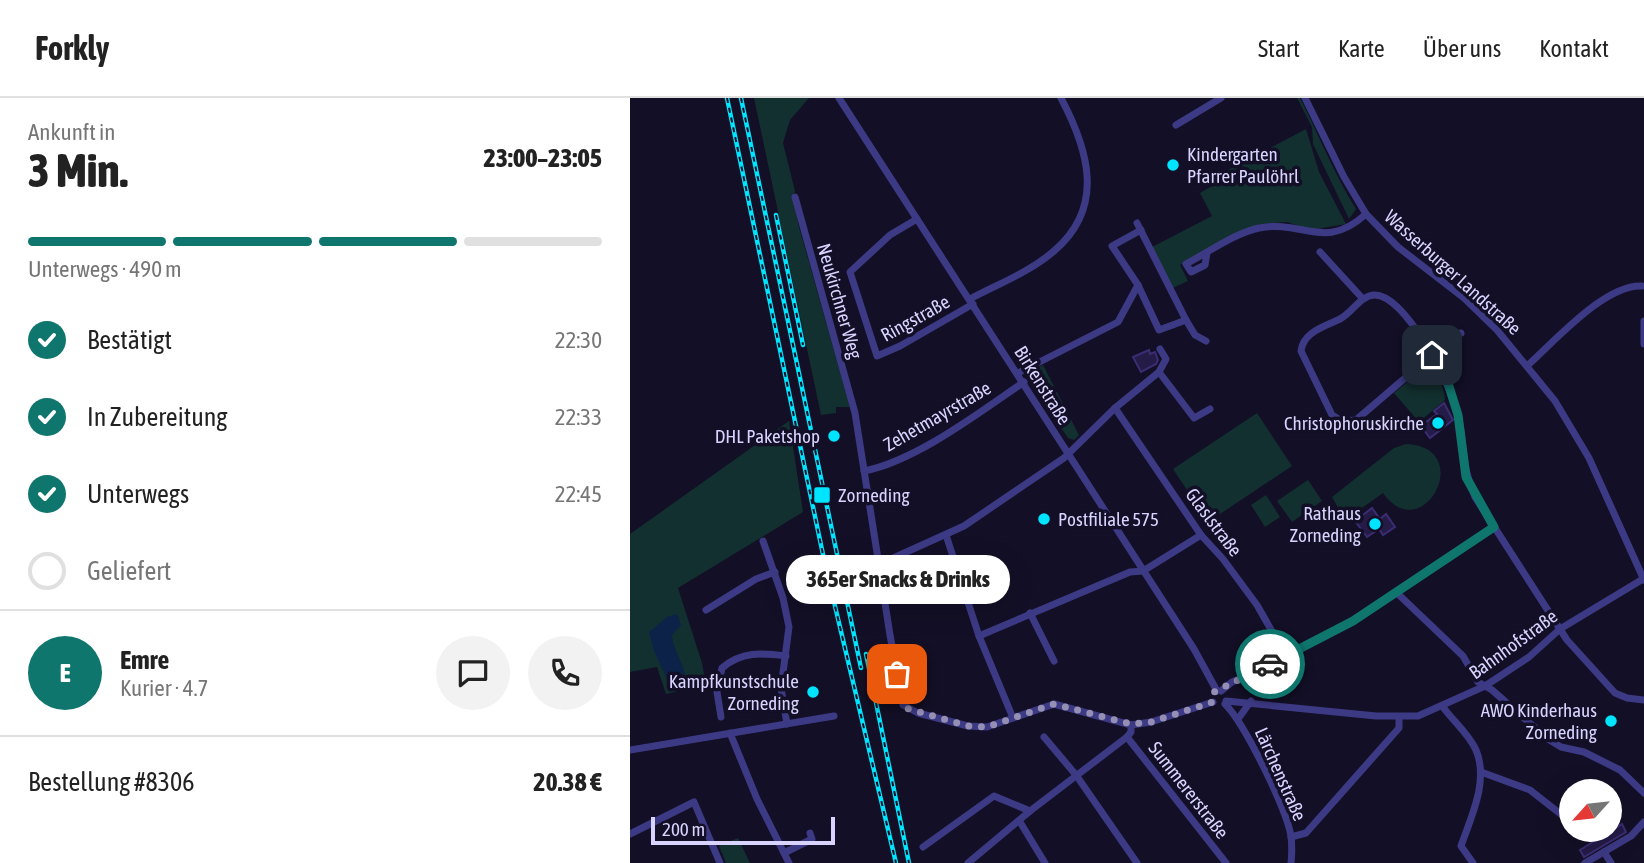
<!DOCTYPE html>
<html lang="de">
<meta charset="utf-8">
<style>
:root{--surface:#fff;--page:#f2f2f2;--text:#222;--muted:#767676;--line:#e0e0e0;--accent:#0f766e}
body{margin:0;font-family:"Asap Condensed",sans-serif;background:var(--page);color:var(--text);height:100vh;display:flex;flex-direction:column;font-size:26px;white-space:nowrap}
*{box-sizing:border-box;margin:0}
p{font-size:23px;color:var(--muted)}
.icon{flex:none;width:38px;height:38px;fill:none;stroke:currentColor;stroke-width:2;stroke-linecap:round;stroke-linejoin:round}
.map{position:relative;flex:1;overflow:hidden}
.details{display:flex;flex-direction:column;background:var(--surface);width:630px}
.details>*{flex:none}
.needle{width:46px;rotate:243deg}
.buttons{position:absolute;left:929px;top:681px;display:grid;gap:14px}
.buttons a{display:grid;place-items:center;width:63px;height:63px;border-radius:50%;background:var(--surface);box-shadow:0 7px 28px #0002;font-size:35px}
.scale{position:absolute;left:21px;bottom:18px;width:184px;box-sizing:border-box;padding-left:7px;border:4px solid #d9d4ff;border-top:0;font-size:19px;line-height:24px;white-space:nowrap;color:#d9d4ff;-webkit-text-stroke:5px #130f26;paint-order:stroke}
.pin{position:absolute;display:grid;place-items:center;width:60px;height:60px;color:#fff;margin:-30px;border-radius:14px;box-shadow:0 4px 10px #0006}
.courier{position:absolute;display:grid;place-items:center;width:70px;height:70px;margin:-35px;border:5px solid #0f766e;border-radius:50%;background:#fff;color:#222;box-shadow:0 2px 9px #0007}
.bubble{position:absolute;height:49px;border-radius:24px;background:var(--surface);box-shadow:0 7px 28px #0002;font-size:23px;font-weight:800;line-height:49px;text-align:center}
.summary em{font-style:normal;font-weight:800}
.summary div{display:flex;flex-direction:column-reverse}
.summary{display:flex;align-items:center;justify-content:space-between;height:119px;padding:0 28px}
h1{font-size:46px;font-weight:800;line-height:52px}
.bar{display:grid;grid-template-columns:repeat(4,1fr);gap:10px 7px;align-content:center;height:84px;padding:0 28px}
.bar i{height:9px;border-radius:5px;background:var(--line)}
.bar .current{background:var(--accent)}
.bar p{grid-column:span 4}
.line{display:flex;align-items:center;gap:18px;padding:0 28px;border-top:2px solid var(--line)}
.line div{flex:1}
.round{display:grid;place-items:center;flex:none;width:74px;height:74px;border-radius:37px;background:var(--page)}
ol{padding:0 28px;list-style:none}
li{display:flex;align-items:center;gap:21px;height:77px}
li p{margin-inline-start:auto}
li .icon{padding:7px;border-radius:50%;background:var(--accent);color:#fff;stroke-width:4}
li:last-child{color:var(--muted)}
li i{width:38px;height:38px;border:4px solid var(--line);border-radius:50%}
header{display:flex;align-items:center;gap:42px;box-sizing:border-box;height:98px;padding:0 35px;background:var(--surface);border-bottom:2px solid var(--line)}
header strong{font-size:33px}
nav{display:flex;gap:38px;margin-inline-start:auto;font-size:24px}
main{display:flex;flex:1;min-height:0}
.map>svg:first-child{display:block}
.green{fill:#12302f}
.water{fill:#0c2248}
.building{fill:#241b47;stroke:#3b2d73;stroke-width:2}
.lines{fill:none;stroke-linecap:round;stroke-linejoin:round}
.minor{stroke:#3d3a85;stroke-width:7}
.rail-casing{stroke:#00e5ff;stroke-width:4.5}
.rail{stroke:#130f26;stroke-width:2;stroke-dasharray:5;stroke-linecap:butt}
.done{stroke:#948fb3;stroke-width:7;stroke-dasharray:0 12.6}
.route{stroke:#0f766e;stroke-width:9}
.poi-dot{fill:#00e5ff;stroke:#130f26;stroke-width:2.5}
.labels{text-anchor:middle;stroke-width:7;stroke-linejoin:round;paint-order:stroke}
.poi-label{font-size:19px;fill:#d9d4ff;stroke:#130f26;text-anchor:end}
.street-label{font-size:19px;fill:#d9d4ff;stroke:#130f26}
</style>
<header>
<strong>Forkly</strong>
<nav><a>Start</a><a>Karte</a><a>Über uns</a><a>Kontakt</a></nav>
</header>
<main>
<section class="details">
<div class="summary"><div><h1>3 Min.</h1><p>Ankunft in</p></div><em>23:00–23:05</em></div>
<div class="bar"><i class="current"></i><i class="current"></i><i class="current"></i><i></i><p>Unterwegs · 490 m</p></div>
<ol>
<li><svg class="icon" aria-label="check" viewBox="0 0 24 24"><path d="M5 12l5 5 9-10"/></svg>Bestätigt<p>22:30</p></li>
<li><svg class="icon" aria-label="check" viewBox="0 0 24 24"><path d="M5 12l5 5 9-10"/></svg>In Zubereitung<p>22:33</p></li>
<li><svg class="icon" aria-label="check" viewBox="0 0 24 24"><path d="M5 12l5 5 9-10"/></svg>Unterwegs<p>22:45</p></li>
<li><i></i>Geliefert</li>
</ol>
<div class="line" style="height:126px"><b class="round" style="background:var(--accent);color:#fff">E</b><div><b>Emre</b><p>Kurier · 4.7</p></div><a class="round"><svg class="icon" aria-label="chat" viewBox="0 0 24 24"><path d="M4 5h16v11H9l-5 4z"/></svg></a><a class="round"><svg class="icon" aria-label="phone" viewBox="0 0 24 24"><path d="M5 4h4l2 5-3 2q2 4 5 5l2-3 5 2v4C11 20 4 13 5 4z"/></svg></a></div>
<div class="line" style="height:91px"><div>Bestellung #8306</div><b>20.38 €</b></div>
</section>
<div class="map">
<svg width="1014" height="765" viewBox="0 0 1014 765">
<rect width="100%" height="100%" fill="#130f26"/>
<g class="green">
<path d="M124 0H179L160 22 153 45 165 93 163 101 169 129 220 309H206V315L191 317Z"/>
<path d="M667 0H670C689 37 704 76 726 111L719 121 683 46 682 29Z"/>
<path d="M676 31 689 74 716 126 680 132 657 124 630 126 550 167 558 183 543 190 522 149 582 118 570 95 582 88 579 82Z"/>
<path d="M413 267 449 337 444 342 438 340 395 276Z"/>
<path d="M796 269C808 276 814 288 815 302L789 324 764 295Z"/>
<path d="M627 315 662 368 578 424 543 371Z"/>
<path d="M159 323 173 414 48 490 72 565 76 587 36 596 27 569 0 574V436Z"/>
<path d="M776 346C847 349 793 451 753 395L715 422 702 399 764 350Z"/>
<path d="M678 382 692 403 662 424 647 403Z"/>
<path d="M636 397 650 419 635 429 621 407Z"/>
<path d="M108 740 120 765H96L89 748Z"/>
</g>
<path class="water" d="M47 516 51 527 42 537C43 554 56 567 56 584L46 589 40 587 24 553 19 534 37 519Z"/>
<g class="building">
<path d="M519 252 520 256 525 254 528 262 526 266 511 274 503 259Z"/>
<path d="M814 305 823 322 800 340 791 328 807 316 804 313Z"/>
<path d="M742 410 750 421 756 416 765 429 753 437 749 431 737 439 725 423Z"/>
<path d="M992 726 996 734 954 759 950 752Z"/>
</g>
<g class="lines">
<g class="minor">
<path d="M209 0 564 551 587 593"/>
<path d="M675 0 714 79 736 116 768 149 834 200 867 232 925 303 959 360 1014 482"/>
<path d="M546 27 591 0"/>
<path d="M165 99 225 315 260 537 273 607 288 615 338 628 357 629 424 606 501 627 521 624 583 604"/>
<path d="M287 121 260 137 220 174 247 258 270 248 343 206"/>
<path d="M507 125 556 222 565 237 576 243"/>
<path d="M511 132 482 148 508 187 529 232 556 222"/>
<path d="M690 154 733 201"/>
<path d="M577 155 575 167 561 174 556 166C579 154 605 135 629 130 673 121 694 154 736 116"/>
<path d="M340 201C368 186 400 174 424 153 476 109 458 51 431 0"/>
<path d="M1014 223V246"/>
<path d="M794 244 831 235"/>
<path d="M802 257 726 322 712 323 702 317 671 253C673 234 694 229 710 221 722 215 730 198 744 197 776 196 821 289 828 316 835 346 831 368 845 399L937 542 985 595 997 600 1014 602"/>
<path d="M898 267C925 243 975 186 1012 188"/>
<path d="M529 274 564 320 580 311"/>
<path d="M388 275 488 224 508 187"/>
<path d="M485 310 571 437 593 461 627 507 656 558"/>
<path d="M234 373C286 363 350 314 394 284"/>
<path d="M316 437 349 538 383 620"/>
<path d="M133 443 153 500 159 529 151 590 157 626"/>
<path d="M250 466 334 428 434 360 485 310 529 274 536 261 530 251"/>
<path d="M768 496 833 558 848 584 862 592 918 641 931 649 954 654 990 672 1014 695"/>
<path d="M76 512 126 481 145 474"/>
<path d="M400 515 424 563"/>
<path d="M349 538 500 474 513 473 571 437"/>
<path d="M591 593 602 584 621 576 723 523 864 429"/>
<path d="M596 603 746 618H788L855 588 899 559 930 531 1013 481"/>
<path d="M595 606C615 626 656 710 661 738 662 747 662 756 661 765"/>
<path d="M813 609C823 623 839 636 846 652 859 683 841 719 831 748L843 765"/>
<path d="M91 619 87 594 92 570C112 553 131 555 156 558"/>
<path d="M608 621 621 603"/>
<path d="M100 635 127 701 159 765"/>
<path d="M414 639 446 677 507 765"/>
<path d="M497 639 596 765"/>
<path d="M0 652 204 618"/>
<path d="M851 674 900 692 937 721"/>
<path d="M390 724 415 765"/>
<path d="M0 736 64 704 90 765"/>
<path d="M661 739 676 735 769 630V620"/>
<path d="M293 749 364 698 400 713"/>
<path d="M974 754 981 765"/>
<path d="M154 755 182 741 180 735"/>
<path d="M338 765 400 713 497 639 501 634V627"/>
<path d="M955 765 1001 738 1014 724"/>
</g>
<g class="rail-casing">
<g id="rail">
<path d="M97 0 195 466 266 765"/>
<path d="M111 0 231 570"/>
<path d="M146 117 173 247"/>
<path d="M236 556 279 765"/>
</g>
</g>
<use href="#rail" class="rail"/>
</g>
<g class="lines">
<path class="done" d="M267 576 272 602 276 610 338 628 357 629 424 606 501 626 521 624 583 604 584 594 640 566"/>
<path class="route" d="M640 566 723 523 864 429 836 379 828 317 817 282 802 257"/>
</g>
<g class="poi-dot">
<circle cx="543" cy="67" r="7"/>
<circle cx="808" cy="325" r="7"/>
<circle cx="204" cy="338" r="7"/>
<rect x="183" y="388" width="18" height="18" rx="3.5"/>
<circle cx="414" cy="421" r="7"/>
<circle cx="745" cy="426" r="7"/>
<circle cx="183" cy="594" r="7"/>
<circle cx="981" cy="623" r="7"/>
</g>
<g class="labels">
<g class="poi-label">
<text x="557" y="63" text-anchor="start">Kindergarten<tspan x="557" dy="22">Pfarrer Paulöhrl</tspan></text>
<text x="794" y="332">Christophoruskirche</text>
<text x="190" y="345">DHL Paketshop</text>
<text x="208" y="404" text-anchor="start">Zorneding</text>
<text x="731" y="422">Rathaus<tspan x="731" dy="22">Zorneding</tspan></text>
<text x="428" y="428" text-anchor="start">Postfiliale 575</text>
<text x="169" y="590">Kampfkunstschule<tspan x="169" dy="22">Zorneding</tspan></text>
<text x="967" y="619">AWO Kinderhaus<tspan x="967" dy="22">Zorneding</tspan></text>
</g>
<g class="street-label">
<text transform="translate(823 174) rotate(42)" y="7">Wasserburger Landstraße</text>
<text transform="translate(210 203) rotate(74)" y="7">Neukirchner Weg</text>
<text transform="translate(285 220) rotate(-29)" y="7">Ringstraße</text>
<text transform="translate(413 287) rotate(58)" y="7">Birkenstraße</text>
<text transform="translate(307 318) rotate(-30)" y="7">Zehetmayrstraße</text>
<text transform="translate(584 424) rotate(53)" y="7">Glaslstraße</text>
<text transform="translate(883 546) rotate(-36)" y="7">Bahnhofstraße</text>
<text transform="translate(651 676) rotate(66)" y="7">Lärchenstraße</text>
<text transform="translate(559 692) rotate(52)" y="7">Summererstraße</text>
</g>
</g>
</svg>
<div class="buttons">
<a><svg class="needle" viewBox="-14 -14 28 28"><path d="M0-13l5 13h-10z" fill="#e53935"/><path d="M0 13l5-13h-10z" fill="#767676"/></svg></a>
</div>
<div class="scale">200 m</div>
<div class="pin" style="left:267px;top:576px;background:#ea580c"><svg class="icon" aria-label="bag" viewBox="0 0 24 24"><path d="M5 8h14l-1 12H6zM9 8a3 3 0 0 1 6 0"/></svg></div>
<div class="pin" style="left:802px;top:257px;background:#1f2937"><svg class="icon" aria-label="home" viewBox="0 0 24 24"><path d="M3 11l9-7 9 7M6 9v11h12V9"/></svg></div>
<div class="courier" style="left:640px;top:566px"><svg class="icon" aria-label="car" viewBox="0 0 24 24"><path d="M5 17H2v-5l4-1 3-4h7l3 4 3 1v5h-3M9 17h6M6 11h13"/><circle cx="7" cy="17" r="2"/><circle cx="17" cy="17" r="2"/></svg></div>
<div class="bubble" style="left:156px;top:457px;width:224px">365er Snacks &amp; Drinks</div>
</div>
</main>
